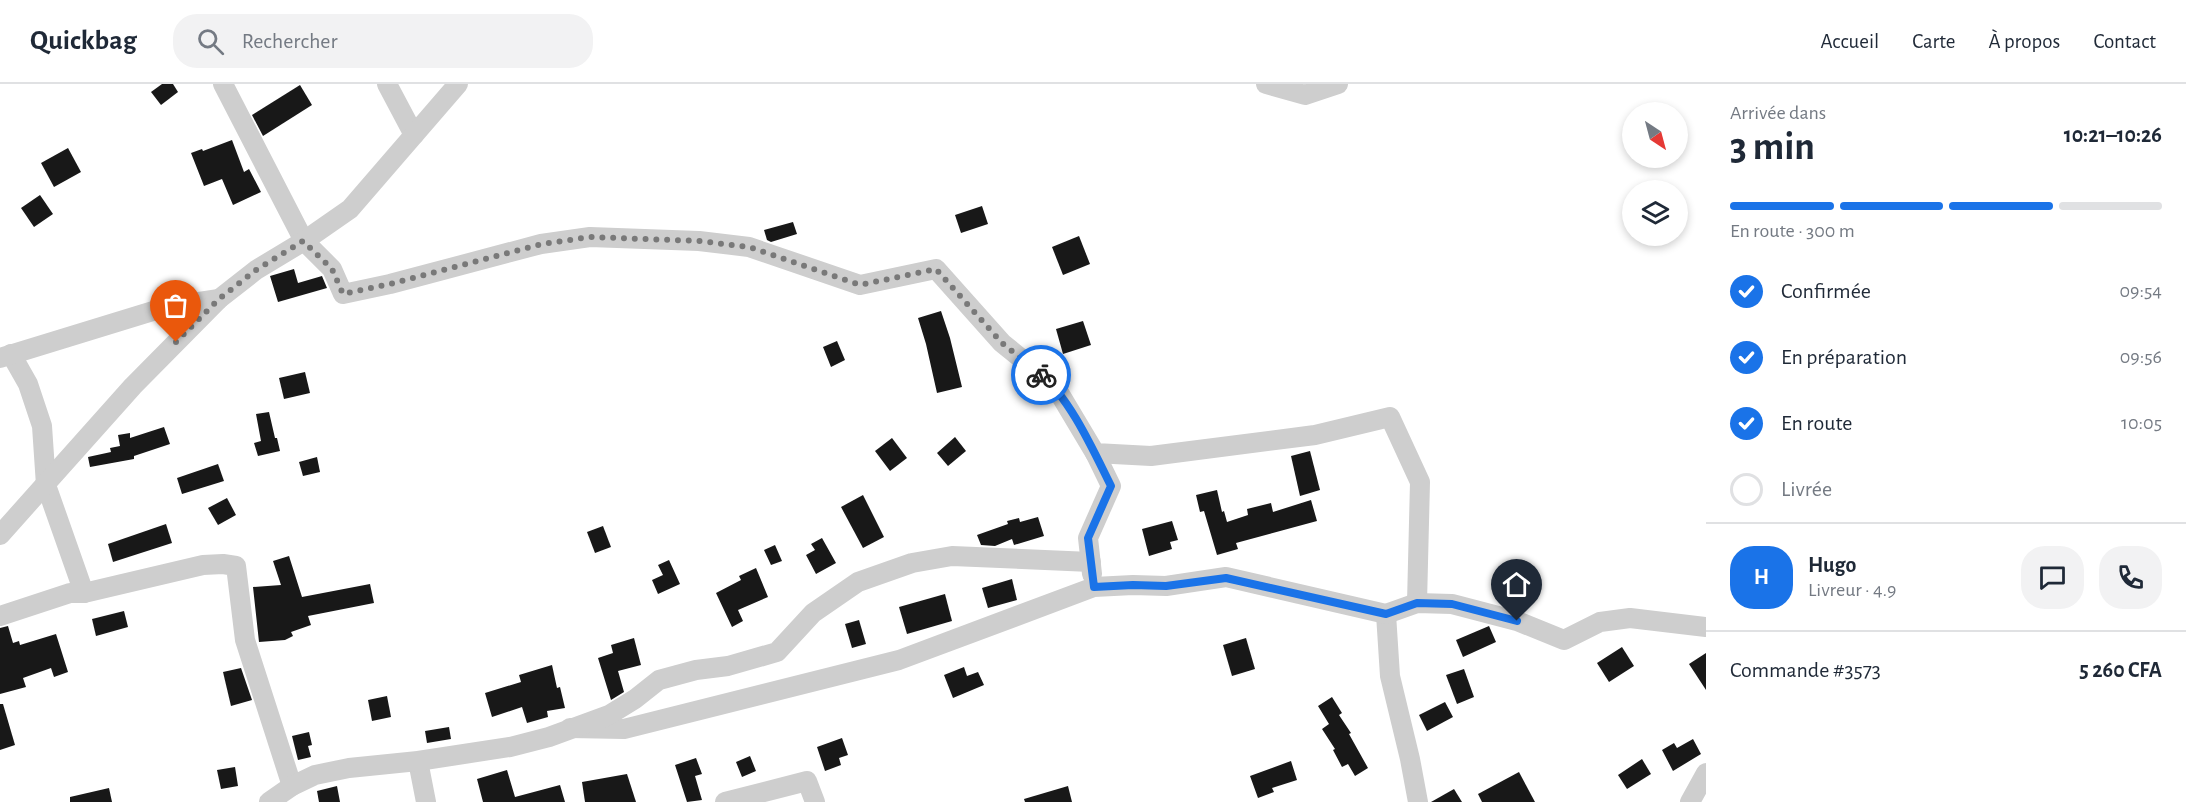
<!DOCTYPE html>
<html lang="fr">
<meta charset="utf-8">
<style>
:root{--surface:#fff;--page:#f2f2f3;--text:#1f2937;--muted:#747a83;--line:#e0e1e3;--accent:#1a73e8}
body{margin:0;font-family:"Alegreya Sans",sans-serif;background:var(--page);color:var(--text);height:100vh;display:flex;flex-direction:column;font-size:22px;white-space:nowrap}
*{box-sizing:border-box;margin:0}
p{font-size:20px;color:var(--muted)}
.icon{flex:none;width:33px;height:33px;fill:none;stroke:currentColor;stroke-width:2;stroke-linecap:round;stroke-linejoin:round}
.map{position:relative;flex:1;overflow:hidden}
.side{display:flex;flex-direction:column;background:var(--surface);width:480px}
.side>*{flex:none}
.needle{width:39px;rotate:144deg}
.controls{position:absolute;left:1622px;top:18px;display:grid;gap:12px}
.controls a{display:grid;place-items:center;width:66px;height:66px;border-radius:50%;background:var(--surface);box-shadow:0 3px 9px #0003;font-size:30px}
.pin{position:absolute;display:grid;place-items:center;width:51px;height:51px;color:#fff;margin:-62px -26px;border-radius:50% 50% 50% 0;rotate:-45deg;box-shadow:0 0 6px #0007}
.pin .icon{rotate:45deg}
.courier{position:absolute;display:grid;place-items:center;width:60px;height:60px;margin:-30px;border:4px solid #1a73e8;border-radius:50%;background:#fff;color:#222;box-shadow:0 2px 8px #0007}
.overview em{font-style:normal;font-weight:600}
.overview div{display:flex;flex-direction:column-reverse}
.overview{display:flex;align-items:center;justify-content:space-between;height:102px;padding:0 24px}
h1{font-size:39px;font-weight:600;line-height:45px}
.bar{display:grid;grid-template-columns:repeat(4,1fr);gap:9px 6px;align-content:center;height:72px;padding:0 24px}
.bar i{height:8px;border-radius:4px;background:var(--line)}
.bar .current{background:var(--accent)}
.bar p{grid-column:span 4}
.line{display:flex;align-items:center;gap:15px;padding:0 24px;border-top:2px solid var(--line)}
.line div{flex:1}
.round{display:grid;place-items:center;flex:none;width:63px;height:63px;border-radius:24px;background:var(--page)}
ol{padding:0 24px;list-style:none}
li{display:flex;align-items:center;gap:18px;height:66px}
li p{margin-inline-start:auto}
li .icon{padding:6px;border-radius:50%;background:var(--accent);color:#fff;stroke-width:4}
li:last-child{color:var(--muted)}
li i{width:33px;height:33px;border:3px solid var(--line);border-radius:50%}
header{display:flex;align-items:center;gap:36px;box-sizing:border-box;height:84px;padding:0 30px;background:var(--surface);border-bottom:2px solid var(--line)}
header strong{font-size:28px}
nav{display:flex;gap:33px;margin-inline-start:auto;font-size:21px}
.search{width:420px;height:54px;background:var(--page);display:flex;align-items:center;gap:15px;box-sizing:border-box;padding:0 21px;border-radius:24px;color:var(--muted);font-size:22px}
main{display:flex;flex:1;min-height:0}
.map>svg:first-child{display:block}
.building{fill:#181818}
.lines{fill:none;stroke-linecap:round;stroke-linejoin:round}
.minor{stroke:#cecece;stroke-width:20}
.done{stroke:#797979;stroke-width:6;stroke-dasharray:0 10.8}
.route{stroke:#1a73e8;stroke-width:8}
</style>
<header>
<strong>Quickbag</strong>
<div class="search"><svg class="icon" aria-label="search" viewBox="0 0 24 24"><circle cx="10" cy="10" r="6"/><path d="M15 15l6 6"/></svg>Rechercher</div>
<nav><a>Accueil</a><a>Carte</a><a>À propos</a><a>Contact</a></nav>
</header>
<main>
<div class="map">
<svg width="1706" height="718" viewBox="0 0 1706 718">
<rect width="100%" height="100%" fill="#fff"/>
<g class="building">
<path d="M162 0H173L178 8 161 21 151 8Z"/>
<path d="M300 1 312 21 263 52 252 31Z"/>
<path d="M232 56 244 88 249 85 261 108 233 121 222 95 204 102 191 69 202 65 203 67Z"/>
<path d="M68 64 81 88 54 103 41 79Z"/>
<path d="M40 111 53 130 34 143 21 124Z"/>
<path d="M982 122 988 140 961 149 955 131Z"/>
<path d="M793 138 797 150 771 158 767 156 764 146Z"/>
<path d="M1079 152 1090 180 1063 191 1052 163Z"/>
<path d="M294 185 298 199 322 192 327 204 278 218 270 192Z"/>
<path d="M941 227 950 254 962 303 937 309 926 260 918 234Z"/>
<path d="M1083 237 1091 261 1063 270 1056 245Z"/>
<path d="M837 257 845 276 831 283 823 263Z"/>
<path d="M305 288 310 309 284 315 279 294Z"/>
<path d="M269 328 275 354H277L280 367 258 372 254 359 261 357 256 330Z"/>
<path d="M164 343 170 360 134 372V375L90 383 88 373 111 368 110 364 120 362 118 351 130 349V354Z"/>
<path d="M955 353 966 367 948 382 937 369Z"/>
<path d="M892 354 907 374 890 387 875 367Z"/>
<path d="M1310 367 1320 406 1300 412 1291 372Z"/>
<path d="M317 373 320 388 303 392 299 378Z"/>
<path d="M218 380 224 397 182 410 177 394Z"/>
<path d="M1217 406 1222 428 1224 427 1227 438 1248 431 1247 425 1271 419 1273 428 1311 416 1317 437 1236 459 1238 465 1217 471 1204 427 1200 428 1196 411Z"/>
<path d="M863 411 884 453 863 464 841 423Z"/>
<path d="M227 414 236 431 218 441 208 424Z"/>
<path d="M1038 433 1044 452 1014 461 1012 455 995 462 981 461 977 451 1008 440 1007 437 1019 434 1020 438Z"/>
<path d="M1172 437 1178 456 1170 458 1172 465 1149 472 1142 445Z"/>
<path d="M166 440 172 459 113 478 108 460Z"/>
<path d="M603 442 611 463 595 469 587 448Z"/>
<path d="M822 454 836 479 816 490 806 471 815 466 811 460Z"/>
<path d="M775 461 782 477 771 481 764 466Z"/>
<path d="M289 472 302 513 370 500 374 519 308 532 311 541 291 548 293 552 285 556 259 558 253 503 281 501 273 477Z"/>
<path d="M669 476 680 500 658 510 652 496 663 491 658 481Z"/>
<path d="M756 484 768 513 738 526 743 537 732 543 716 509 741 496 739 492Z"/>
<path d="M1012 495 1017 516 988 524 982 504Z"/>
<path d="M945 510 952 537 907 550 899 523Z"/>
<path d="M124 527 128 543 96 552 92 535Z"/>
<path d="M859 536 866 560 852 564 845 540Z"/>
<path d="M8 542 13 559 19 557 20 561 56 550 68 588 54 593 51 584 23 594 26 603 0 610V544Z"/>
<path d="M1489 542 1496 558 1463 573 1456 556Z"/>
<path d="M634 554 641 581 618 587 624 608 611 616 598 574 613 569 611 561Z"/>
<path d="M1246 554 1255 585 1232 592 1223 561Z"/>
<path d="M1622 563 1634 582 1609 598 1597 579Z"/>
<path d="M1706 569V606L1689 580Z"/>
<path d="M552 581 557 604 560 603 565 624 547 627 548 633 527 639 522 623 492 633 485 609 521 598 519 591Z"/>
<path d="M964 583 967 592 978 588 984 601 953 614 944 591Z"/>
<path d="M241 584 252 616 231 622 223 588Z"/>
<path d="M1464 585 1474 613 1457 620 1446 591Z"/>
<path d="M387 612 391 633 372 637 368 616Z"/>
<path d="M1332 613 1342 629 1339 631 1351 649 1349 650 1368 684 1355 692 1348 680 1342 683 1333 666 1335 665 1322 645 1329 640 1318 622Z"/>
<path d="M1445 618 1453 633 1427 647 1419 631Z"/>
<path d="M0 620H3L15 661 0 666Z"/>
<path d="M449 643 451 655 427 659 425 647Z"/>
<path d="M309 648 312 661 308 662 311 673 298 676 292 652Z"/>
<path d="M842 654 848 671 839 674 841 681 825 687 817 663Z"/>
<path d="M1693 655 1701 670 1673 687 1662 666 1674 659 1677 664Z"/>
<path d="M750 672 756 687 742 693 736 678Z"/>
<path d="M696 674 702 690 695 692 702 716 687 718 675 681Z"/>
<path d="M1642 675 1651 690 1627 705 1618 691Z"/>
<path d="M1291 677 1297 696 1272 704 1274 708 1258 714 1250 692Z"/>
<path d="M235 683 238 702 221 705 217 686Z"/>
<path d="M507 686 515 713 560 701 565 718H483L477 695Z"/>
<path d="M1519 688 1535 718H1482L1478 710Z"/>
<path d="M627 690 636 718H585L582 698Z"/>
<path d="M337 702 340 718H319L317 707Z"/>
<path d="M1068 702 1072 718H1025L1024 715Z"/>
<path d="M109 704 112 718H70V713Z"/>
<path d="M1454 705 1462 718H1431Z"/>
</g>
<g class="lines">
<g class="minor">
<path d="M223 0 304 157 332 185 343 210 390 200 541 160 590 153 699 157 749 163 860 201 936 185 1002 259 1055 302 1095 369 1151 372 1315 351 1390 333 1420 398 1417 519"/>
<path d="M387 0 414 51"/>
<path d="M1266 0 1305 11 1338 0"/>
<path d="M11 270 28 300 42 342 46 401 84 509"/>
<path d="M0 274 166 223 219 215"/>
<path d="M0 451 133 302 219 215 256 186 304 157 350 125 458 0"/>
<path d="M1092 490 1088 454 1111 402 1095 369"/>
<path d="M1386 530 1390 592 1410 675 1418 718"/>
<path d="M0 532 70 509H84L203 481 223 480 236 482 245 556 292 702"/>
<path d="M570 644 624 645 899 576 1094 503 1133 501 1166 502 1226 493 1386 530 1417 519 1452 520 1517 537 1564 556 1600 538 1630 534 1706 543"/>
<path d="M418 677 426 718"/>
<path d="M269 718 292 702 315 691 349 684 418 677 510 663 549 653 609 631 635 615 659 596 696 586 728 582 777 568 813 529 858 498 912 479 952 472 1091 478"/>
<path d="M725 718 807 697 815 718"/>
<path d="M1690 718 1706 689"/>
</g>
</g>
<g class="lines">
<path class="done" d="M176 258 219 215 256 186 303 157 332 185 343 210 390 200 542 160 590 153 699 157 749 163 860 201 936 185 1002 259 1041 291"/>
<path class="route" d="M1041 291C1070 314 1094 368 1111 402L1088 454 1094 503 1133 501 1166 502 1226 494 1386 530 1417 519 1452 520 1517 537"/>
</g>
</svg>
<div class="controls">
<a><svg class="needle" viewBox="-14 -14 28 28"><path d="M0-13l5 13h-10z" fill="#e53935"/><path d="M0 13l5-13h-10z" fill="#747a83"/></svg></a>
<a><svg class="icon" aria-label="layers" viewBox="0 0 24 24"><path d="M12 4l9 5-9 5-9-5zM3 14l9 5 9-5"/></svg></a>
</div>
<div class="pin" style="left:176px;top:258px;background:#ea580c"><svg class="icon" aria-label="bag" viewBox="0 0 24 24"><path d="M5 8h14l-1 12H6zM9 8a3 3 0 0 1 6 0"/></svg></div>
<div class="pin" style="left:1517px;top:537px;background:#1f2937"><svg class="icon" aria-label="home" viewBox="0 0 24 24"><path d="M3 11l9-7 9 7M6 9v11h12V9"/></svg></div>
<div class="courier" style="left:1041px;top:291px"><svg class="icon" aria-label="bike" viewBox="0 0 24 24"><circle cx="6" cy="16" r="4"/><circle cx="18" cy="16" r="4"/><path d="M6 16l4-8h5l3 8M10 8l3 8H6M13 5h3"/></svg></div>
</div>
<section class="side">
<div class="overview"><div><h1>3 min</h1><p>Arrivée dans</p></div><em>10:21–10:26</em></div>
<div class="bar"><i class="current"></i><i class="current"></i><i class="current"></i><i></i><p>En route · 300 m</p></div>
<ol>
<li><svg class="icon" aria-label="check" viewBox="0 0 24 24"><path d="M5 12l5 5 9-10"/></svg>Confirmée<p>09:54</p></li>
<li><svg class="icon" aria-label="check" viewBox="0 0 24 24"><path d="M5 12l5 5 9-10"/></svg>En préparation<p>09:56</p></li>
<li><svg class="icon" aria-label="check" viewBox="0 0 24 24"><path d="M5 12l5 5 9-10"/></svg>En route<p>10:05</p></li>
<li><i></i>Livrée</li>
</ol>
<div class="line" style="height:108px"><b class="round" style="background:var(--accent);color:#fff">H</b><div><b>Hugo</b><p>Livreur · 4.9</p></div><a class="round"><svg class="icon" aria-label="chat" viewBox="0 0 24 24"><path d="M4 5h16v11H9l-5 4z"/></svg></a><a class="round"><svg class="icon" aria-label="phone" viewBox="0 0 24 24"><path d="M5 4h4l2 5-3 2q2 4 5 5l2-3 5 2v4C11 20 4 13 5 4z"/></svg></a></div>
<div class="line" style="height:78px"><div>Commande #3573</div><b>5 260 CFA</b></div>
</section>
</main>
